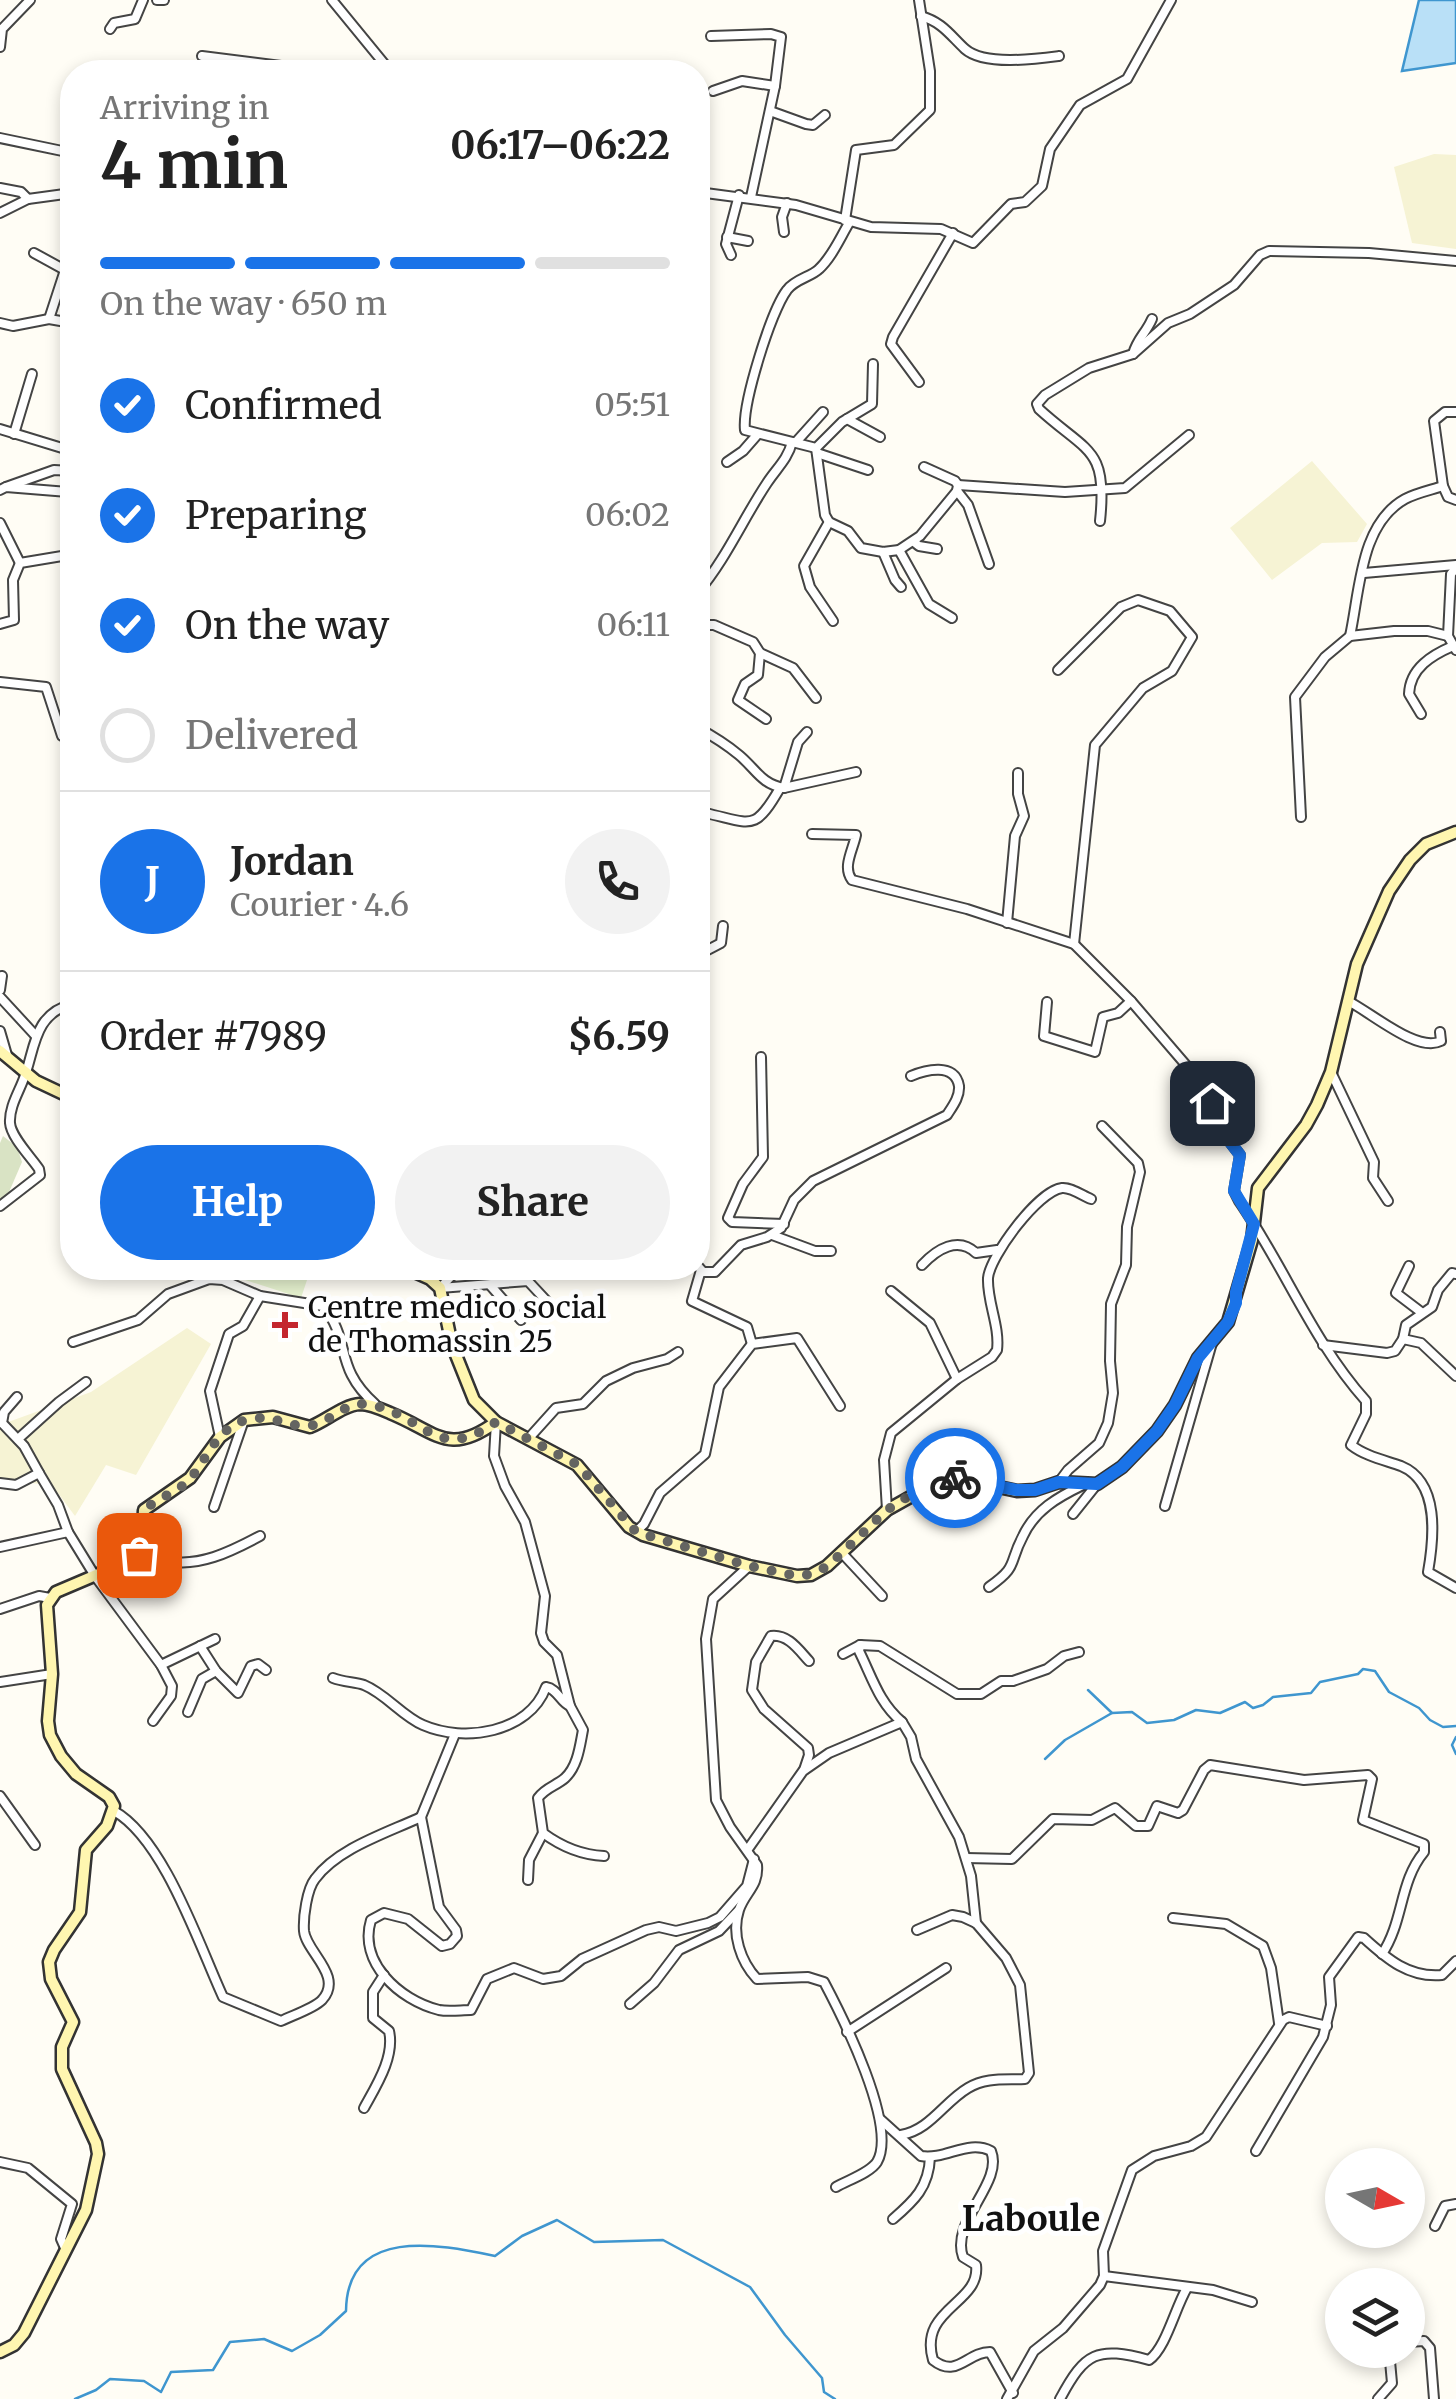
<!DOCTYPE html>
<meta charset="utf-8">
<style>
:root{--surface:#fff;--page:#f2f2f2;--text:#222;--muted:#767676;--line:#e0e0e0;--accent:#1a73e8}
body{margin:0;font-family:Merriweather,serif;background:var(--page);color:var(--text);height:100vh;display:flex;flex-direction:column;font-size:38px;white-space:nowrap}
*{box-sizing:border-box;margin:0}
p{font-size:32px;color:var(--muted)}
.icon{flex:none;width:55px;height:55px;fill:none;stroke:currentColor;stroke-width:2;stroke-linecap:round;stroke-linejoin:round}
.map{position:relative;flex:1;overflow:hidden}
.panel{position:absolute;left:60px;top:60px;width:650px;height:1220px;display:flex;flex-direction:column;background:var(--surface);border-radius:40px;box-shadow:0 5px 15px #0003}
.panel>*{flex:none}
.needle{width:65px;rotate:99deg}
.controls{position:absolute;left:1325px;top:2148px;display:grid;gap:20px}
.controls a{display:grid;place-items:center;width:100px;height:100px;border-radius:50%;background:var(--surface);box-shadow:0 5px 15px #0003;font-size:50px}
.pin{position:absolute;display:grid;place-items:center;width:85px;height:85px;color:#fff;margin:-42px;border-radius:20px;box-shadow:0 5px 15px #0006}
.courier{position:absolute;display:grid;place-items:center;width:100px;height:100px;margin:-50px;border:8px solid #1a73e8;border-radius:50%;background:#fff;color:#222;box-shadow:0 2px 12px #0007}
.overview em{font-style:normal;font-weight:700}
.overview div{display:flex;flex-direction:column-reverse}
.overview{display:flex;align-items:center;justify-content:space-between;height:170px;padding:0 40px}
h1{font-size:65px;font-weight:700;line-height:75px}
.bar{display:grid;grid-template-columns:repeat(4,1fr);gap:15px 10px;align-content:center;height:120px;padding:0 40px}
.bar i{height:12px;border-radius:8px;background:var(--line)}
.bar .on{background:var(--accent)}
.bar p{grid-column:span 4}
.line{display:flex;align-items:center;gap:25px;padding:0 40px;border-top:2px solid var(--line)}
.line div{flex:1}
.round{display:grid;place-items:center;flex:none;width:105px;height:105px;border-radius:52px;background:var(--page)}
ol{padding:0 40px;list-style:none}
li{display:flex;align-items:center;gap:30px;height:110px}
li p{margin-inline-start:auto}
li .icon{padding:10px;border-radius:50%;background:var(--accent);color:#fff;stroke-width:4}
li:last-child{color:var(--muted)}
li i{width:55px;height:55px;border:5px solid var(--line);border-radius:50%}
.action{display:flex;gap:20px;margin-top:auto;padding:20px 40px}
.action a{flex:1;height:115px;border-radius:60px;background:var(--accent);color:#fff;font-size:40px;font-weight:700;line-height:115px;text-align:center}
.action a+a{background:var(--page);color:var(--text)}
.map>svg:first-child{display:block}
.farmland{fill:#f6f3d4}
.cemetery{fill:#d9e3c4}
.pitch{fill:#e6f2cf}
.water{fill:#b9e0f7;stroke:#3f96cf;stroke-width:2.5}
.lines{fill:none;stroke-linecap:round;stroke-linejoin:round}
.stream{stroke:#3f96cf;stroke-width:2.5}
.street-casing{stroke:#444;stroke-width:12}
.secondary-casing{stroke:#333;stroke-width:15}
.street{stroke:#fff;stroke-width:8}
.secondary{stroke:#fff6b0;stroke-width:10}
.done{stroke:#646461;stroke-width:10;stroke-dasharray:0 18}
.route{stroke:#1a73e8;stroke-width:12}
.poi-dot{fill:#c4262e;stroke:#fff;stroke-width:4}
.labels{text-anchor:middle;stroke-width:10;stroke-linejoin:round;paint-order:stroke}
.poi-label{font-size:30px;fill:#111;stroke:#fff;text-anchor:start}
.quarter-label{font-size:35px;font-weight:bold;fill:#111;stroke:#fff}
</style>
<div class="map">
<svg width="1456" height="2399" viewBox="0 0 1456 2399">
<rect width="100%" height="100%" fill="#fffdf5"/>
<g class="farmland">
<path d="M1434 154 1456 155V249L1412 243 1394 167Z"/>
<path d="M1312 461 1367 524 1357 542 1322 543 1272 580 1230 528Z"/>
<path d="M187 1328 211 1344 136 1475 106 1465 75 1516 52 1485 0 1480V1425L91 1392Z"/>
</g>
<path class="cemetery" d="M3 1136 17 1147 22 1162 6 1199 0 1198V1143Z"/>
<path class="pitch" d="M236 1268H311L301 1298 233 1276Z"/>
<path class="water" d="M1419 0H1456V63L1402 71Z"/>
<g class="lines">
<g class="stream">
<path d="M1088 1690 1112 1713 1132 1712 1147 1723 1174 1720 1196 1710 1220 1713 1245 1702 1253 1708 1263 1705 1273 1697 1311 1693 1320 1682 1358 1674 1363 1669 1375 1671 1389 1692 1419 1708 1430 1720 1443 1727 1456 1726"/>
<path d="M1456 1737 1452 1745 1456 1754"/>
<path d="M1045 1759 1065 1740 1112 1713"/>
<path d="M75 2399 96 2390 110 2379 144 2381 161 2392 171 2372 213 2370 230 2342 264 2339 292 2351 320 2335 346 2311C347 2226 438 2244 495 2256L522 2236 557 2220 594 2242 663 2240 750 2287 785 2335 822 2378 824 2392 835 2399"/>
</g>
<g class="street-casing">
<g id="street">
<path d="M157 0H164"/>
<path d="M332 0 391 72"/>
<path d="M921 16C942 22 950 35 965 49 984 66 1036 59 1059 56"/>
<path d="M110 29 114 23 135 19 143 0"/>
<path d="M711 36 771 34 781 37 775 86 751 197"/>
<path d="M0 47 2 29 30 0"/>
<path d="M202 56 281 66 288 72"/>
<path d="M713 91 742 81 775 86"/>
<path d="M770 111 806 124 813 125 825 115"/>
<path d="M0 138 72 153"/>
<path d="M0 188 21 192 28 199 0 213"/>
<path d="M698 192 796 205 871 227 941 229 973 243 1011 204 1025 202 1042 186 1050 149 1080 105 1127 79 1171 0"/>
<path d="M28 199 72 193"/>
<path d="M845 220 856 150 894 145 930 110V71L919 0"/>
<path d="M849 223C840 238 832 257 819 269 811 277 795 279 787 290 771 311 742 404 745 430L816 448 842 422 872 404 873 364"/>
<path d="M784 232 782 217 787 203"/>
<path d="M727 237 748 241"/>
<path d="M34 253 65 270 72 268"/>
<path d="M731 255 726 244 739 195"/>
<path d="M49 319 65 270"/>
<path d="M0 323 13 326 49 319 72 323"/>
<path d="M1133 354C1137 339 1146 333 1152 319"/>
<path d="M919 382 891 344 893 337 953 233"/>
<path d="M1456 412H1445L1434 421 1443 486 1448 497 1456 500"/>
<path d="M847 419 880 437"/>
<path d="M0 429 72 451"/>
<path d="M14 434 32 374"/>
<path d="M796 442 823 412"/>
<path d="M816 448 825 515 829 522 848 531 861 548 883 552 899 550 920 536 957 491 958 485 955 481 924 467"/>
<path d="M817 453 868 470"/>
<path d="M727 462 743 451 757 435"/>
<path d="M958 485 1065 492 1125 488 1189 435"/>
<path d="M6 487 54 470 72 471"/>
<path d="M0 490 6 487 68 492 72 496"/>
<path d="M957 491 968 505 989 564"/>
<path d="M1100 521C1108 447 1087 453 1039 409L1037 404 1045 395 1089 368 1133 354 1168 323 1190 314 1234 285 1260 255 1269 251 1369 253 1456 261"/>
<path d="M829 522 804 566 810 587 833 621"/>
<path d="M0 523 20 563"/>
<path d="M914 542 919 546 937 549"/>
<path d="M72 549 67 563 72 592"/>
<path d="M899 550 929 604 952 618"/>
<path d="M883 552 895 580 901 587"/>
<path d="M1364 573 1456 565"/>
<path d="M698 592C726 559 743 519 767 483 776 469 788 459 792 442"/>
<path d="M0 624 14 620 13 580 20 563 68 555"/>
<path d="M698 625H714L753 642 760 653 793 668 816 698"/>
<path d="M1350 636C1360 590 1360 524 1405 499 1416 493 1431 490 1443 486"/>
<path d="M1456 650 1448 636 1451 574 1456 568"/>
<path d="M760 653 758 675 745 684 738 700 766 719"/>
<path d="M1058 670 1121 607 1138 600 1170 611 1192 637 1172 671 1143 688 1095 745 1074 944"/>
<path d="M0 682 46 687 62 736"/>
<path d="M1421 714 1409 694C1410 668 1432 655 1453 646"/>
<path d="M698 728C711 735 727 745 739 755 756 769 761 784 784 788L856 772"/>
<path d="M784 788 798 742 807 732"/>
<path d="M705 813C752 823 754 833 780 788"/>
<path d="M1301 817 1295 697 1325 657 1350 636 1394 631H1428L1448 636"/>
<path d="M812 834 856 835C853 850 842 867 852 880L967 909 1074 944 1131 1001 1204 1086 1216 1124 1240 1155 1234 1191 1239 1201C1284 1266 1313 1342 1366 1401V1414L1351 1445C1365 1456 1384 1460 1401 1466 1440 1482 1434 1538 1428 1572L1456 1588"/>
<path d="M1007 923 1015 836 1024 816 1018 794V773"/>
<path d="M698 955 721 943 723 926"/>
<path d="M0 990 2 976"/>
<path d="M0 997 35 1035"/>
<path d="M1348 1001C1372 1013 1417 1053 1441 1041L1440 1032"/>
<path d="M1047 1002 1044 1036 1095 1052 1103 1017 1118 1013 1131 1001"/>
<path d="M0 1031 7 1055"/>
<path d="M761 1057 763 1157 743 1184 728 1218 732 1222 784 1224"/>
<path d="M1331 1072 1374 1162 1373 1178 1388 1201"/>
<path d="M0 1206 40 1175 39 1169C31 1157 11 1137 10 1123 9 1107 19 1092 24 1078 35 1050 33 1014 72 1004"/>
<path d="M772 1235 815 1251H831"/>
<path d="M922 1265C937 1249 958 1236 976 1253L997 1250"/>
<path d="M698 1266 703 1272H715L741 1245 767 1237 781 1228 794 1200 813 1181 947 1115C952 1107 960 1097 959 1086 955 1062 925 1070 911 1076"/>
<path d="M1409 1266 1396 1293 1421 1312"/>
<path d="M198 1268 209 1279"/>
<path d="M701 1270 692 1301 747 1327 752 1344"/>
<path d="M490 1285 521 1320"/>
<path d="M440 1288 528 1281 555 1310"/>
<path d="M440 1288 459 1268"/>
<path d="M891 1291 930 1323 957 1379"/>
<path d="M1403 1339 1406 1325 1432 1307 1438 1290 1452 1273 1456 1274"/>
<path d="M73 1342 138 1320 168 1294 209 1279 223 1280 260 1296 323 1306C352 1341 333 1367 375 1404"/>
<path d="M1323 1345 1387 1353 1395 1351 1403 1339 1421 1343 1456 1376"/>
<path d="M17 1397 4 1412 2 1423 24 1446 39 1473"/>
<path d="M220 1437 210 1391 229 1334 243 1326 260 1296"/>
<path d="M529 1438 556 1408 583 1404 606 1381 633 1368 667 1359 678 1352"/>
<path d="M18 1439 59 1402 86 1382"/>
<path d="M1059 1482 1068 1470 1099 1443 1108 1423 1113 1393 1110 1361 1111 1304 1126 1265 1127 1227 1140 1172 1138 1163 1102 1126"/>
<path d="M0 1483 16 1485 39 1473 58 1505 68 1532"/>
<path d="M1165 1506 1212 1343"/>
<path d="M214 1507 244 1420"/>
<path d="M887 1510 884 1460 891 1433 957 1379 992 1357 997 1350C1000 1326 987 1302 988 1278 990 1256 1038 1191 1062 1188 1071 1187 1083 1196 1091 1199"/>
<path d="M1073 1514 1097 1484"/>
<path d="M636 1532 644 1524 660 1493 705 1454 719 1387 752 1344 797 1338 840 1406"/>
<path d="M0 1547 68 1532 95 1576 161 1665 172 1686 171 1696 153 1721"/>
<path d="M142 1550C150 1552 157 1558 164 1560 197 1569 232 1551 260 1536"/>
<path d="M841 1552 882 1596"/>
<path d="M749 1566 713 1599 706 1639 716 1800 730 1827 757 1865C759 1886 745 1892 739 1910 731 1934 741 1962 757 1979L808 1977 824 1982C842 2016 898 2126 877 2162 870 2173 848 2180 836 2187"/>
<path d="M989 1587C1019 1566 1008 1564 1023 1536 1035 1510 1058 1497 1083 1485"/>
<path d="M0 1609 39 1596 50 1598"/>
<path d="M860 1645 859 1651C872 1677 879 1703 902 1722"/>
<path d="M200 1646 216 1671 238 1693 251 1666 258 1664 266 1670"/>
<path d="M843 1654 860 1645 880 1646 957 1694H981L1001 1681H1013L1047 1669 1064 1656 1079 1652"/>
<path d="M161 1665 215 1639"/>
<path d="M333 1678C343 1682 355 1682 364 1685 386 1694 402 1716 423 1725 464 1743 529 1733 546 1687 558 1689 560 1702 570 1706L557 1655 544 1642 541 1633 545 1596 525 1522 505 1486 494 1456 496 1422"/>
<path d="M0 1682 52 1674"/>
<path d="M570 1706 583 1730C580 1745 578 1766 565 1778 556 1786 546 1787 538 1798L543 1833C562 1847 582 1855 604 1856"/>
<path d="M188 1712 202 1679 216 1671"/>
<path d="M455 1734 421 1817 439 1907 456 1930 457 1936 450 1944 442 1946 408 1919 384 1913 371 1920C358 1962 399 2000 439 2010 449 2012 461 2010 471 2010L487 1979 514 1968 543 1979 561 1976 582 1959 646 1930 659 1927 676 1931 708 1923 720 1917 747 1886 754 1859"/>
<path d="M804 1770 809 1755 808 1748 764 1709 752 1690 756 1662 771 1636C788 1634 798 1649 809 1661"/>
<path d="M0 1796 35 1845"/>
<path d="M114 1811C164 1839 199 1945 223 1997L281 2021C293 2015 313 2009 322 2000 344 1976 306 1952 304 1931 303 1917 307 1889 315 1879 338 1848 387 1833 421 1817"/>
<path d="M748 1849 803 1771 829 1753 902 1722 911 1737 916 1759 959 1837 971 1876 976 1923"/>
<path d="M966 1858 1012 1859 1053 1819 1092 1820 1115 1808 1136 1826H1148L1157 1806 1178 1813 1183 1810 1204 1770 1210 1765 1304 1780 1368 1775 1372 1779 1363 1820 1424 1844V1852C1399 1882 1404 1921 1382 1954"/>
<path d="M528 1880 529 1860 543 1833"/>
<path d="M1173 1918 1226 1924 1263 1946 1271 1968 1279 2023"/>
<path d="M630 2004 654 1983 679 1950 719 1931 738 1911"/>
<path d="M847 2032 946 1968"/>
<path d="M364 2108C376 2086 395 2057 389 2031L373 2018V1992L384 1975"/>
<path d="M880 2119 921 2156C946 2160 968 2139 991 2151 1004 2183 950 2221 963 2257L976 2265C981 2304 918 2308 933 2360 957 2379 967 2352 990 2352L1013 2393"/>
<path d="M901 2135C930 2130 944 2102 968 2088 986 2077 1005 2080 1025 2079L1029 2073 1020 1985 1006 1958 976 1923 963 1917 952 1915 917 1930"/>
<path d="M1256 2151 1323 2037 1331 2005 1329 1977 1358 1937 1364 1938C1387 1959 1409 1978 1442 1975L1456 1961"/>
<path d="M0 2162 28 2168 72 2204 61 2239 65 2248"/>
<path d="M893 2219C914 2201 929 2187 930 2157"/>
<path d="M1435 2226 1445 2206 1456 2204"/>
<path d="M1104 2276 1213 2290 1252 2302"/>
<path d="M1408 2342 1424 2341 1430 2348 1434 2399"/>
<path d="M1007 2399 1034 2351 1063 2328 1100 2285 1104 2276 1103 2251 1132 2170 1154 2156 1191 2146 1206 2137 1283 2020 1289 2017 1327 2026"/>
<path d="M1060 2399C1085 2352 1097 2346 1149 2360 1166 2348 1175 2308 1187 2288"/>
<path d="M1378 2399 1392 2383 1389 2350"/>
</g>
</g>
<g class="secondary-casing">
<g id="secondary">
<path d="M0 1051 36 1081 72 1098"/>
<path d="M405 1268 430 1279 440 1288 452 1345 474 1400 496 1422 577 1465 629 1527 643 1535 749 1566 797 1576 811 1575 827 1566 887 1510 937 1482 956 1478 1017 1491 1035 1490 1059 1482 1097 1484 1122 1467 1157 1431 1175 1405 1198 1358 1228 1322 1252 1240 1258 1188 1306 1125 1317 1105 1331 1072 1357 964 1389 891 1410 860 1426 844 1456 832"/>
<path d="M0 2352 14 2345 24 2333 86 2210 98 2154 96 2143 62 2069V2047L73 2022 51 1979 49 1962 54 1950 80 1912 86 1850 107 1826 114 1806 109 1797 76 1774 61 1756 50 1735 48 1721 52 1674 47 1605 56 1592 136 1558 142 1550 144 1510 190 1478 220 1437 244 1420 273 1417 310 1427C326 1421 343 1405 360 1404 370 1404 381 1409 390 1413 437 1432 448 1457 496 1422"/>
</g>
</g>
<use href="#street" class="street"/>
<use href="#secondary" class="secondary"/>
</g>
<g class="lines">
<path class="done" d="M139 1555 144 1510C158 1498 176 1493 189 1480 207 1460 216 1428 246 1420 271 1413 284 1426 306 1426 327 1426 343 1403 363 1404 423 1409 433 1467 496 1422L578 1465 636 1532 749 1566 797 1576 812 1574 828 1566 887 1510 907 1497 955 1478"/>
<path class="route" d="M955 1478 1017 1490H1035L1059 1482 1097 1484 1122 1467 1157 1431 1175 1405 1198 1358 1228 1322 1236 1303V1292L1254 1224 1234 1191 1240 1155 1216 1124 1212 1103"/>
</g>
<path class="poi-dot" d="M280 1310h10v10h10v10h-10v10h-10v-10h-10v-10h10z"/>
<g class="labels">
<g class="poi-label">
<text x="308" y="1318">Centre medico social<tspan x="308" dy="34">de Thomassin 25</tspan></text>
</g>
<g class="quarter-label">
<text x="1031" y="2231">Laboule</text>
</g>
</g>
</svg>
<div class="controls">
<a><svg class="needle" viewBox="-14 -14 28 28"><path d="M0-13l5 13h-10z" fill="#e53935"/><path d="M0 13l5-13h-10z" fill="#767676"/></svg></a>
<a><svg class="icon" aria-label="layers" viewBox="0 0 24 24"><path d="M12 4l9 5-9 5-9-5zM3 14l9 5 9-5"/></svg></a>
</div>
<div class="pin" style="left:139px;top:1555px;background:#ea580c"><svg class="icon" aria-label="bag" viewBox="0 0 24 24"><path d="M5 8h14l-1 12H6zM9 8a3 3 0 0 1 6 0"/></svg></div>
<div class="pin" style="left:1212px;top:1103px;background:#1f2937"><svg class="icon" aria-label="home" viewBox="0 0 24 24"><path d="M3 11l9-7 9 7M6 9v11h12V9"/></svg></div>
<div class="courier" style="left:955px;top:1478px"><svg class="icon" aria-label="bike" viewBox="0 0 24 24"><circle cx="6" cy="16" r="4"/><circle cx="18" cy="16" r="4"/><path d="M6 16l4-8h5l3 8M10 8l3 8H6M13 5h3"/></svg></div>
<section class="panel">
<div class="overview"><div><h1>4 min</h1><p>Arriving in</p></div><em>06:17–06:22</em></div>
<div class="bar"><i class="on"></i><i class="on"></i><i class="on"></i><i></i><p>On the way · 650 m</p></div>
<ol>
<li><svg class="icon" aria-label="check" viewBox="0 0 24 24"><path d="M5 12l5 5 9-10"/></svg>Confirmed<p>05:51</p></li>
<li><svg class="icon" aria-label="check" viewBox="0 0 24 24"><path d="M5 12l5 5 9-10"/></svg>Preparing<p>06:02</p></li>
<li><svg class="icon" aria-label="check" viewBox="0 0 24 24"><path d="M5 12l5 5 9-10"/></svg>On the way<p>06:11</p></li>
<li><i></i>Delivered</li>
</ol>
<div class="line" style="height:180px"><b class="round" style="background:var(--accent);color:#fff">J</b><div><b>Jordan</b><p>Courier · 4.6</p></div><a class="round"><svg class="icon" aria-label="phone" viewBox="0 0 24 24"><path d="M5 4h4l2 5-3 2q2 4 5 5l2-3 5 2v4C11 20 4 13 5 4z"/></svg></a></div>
<div class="line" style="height:130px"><div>Order #7989</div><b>$6.59</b></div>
<div class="action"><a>Help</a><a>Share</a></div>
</section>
</div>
